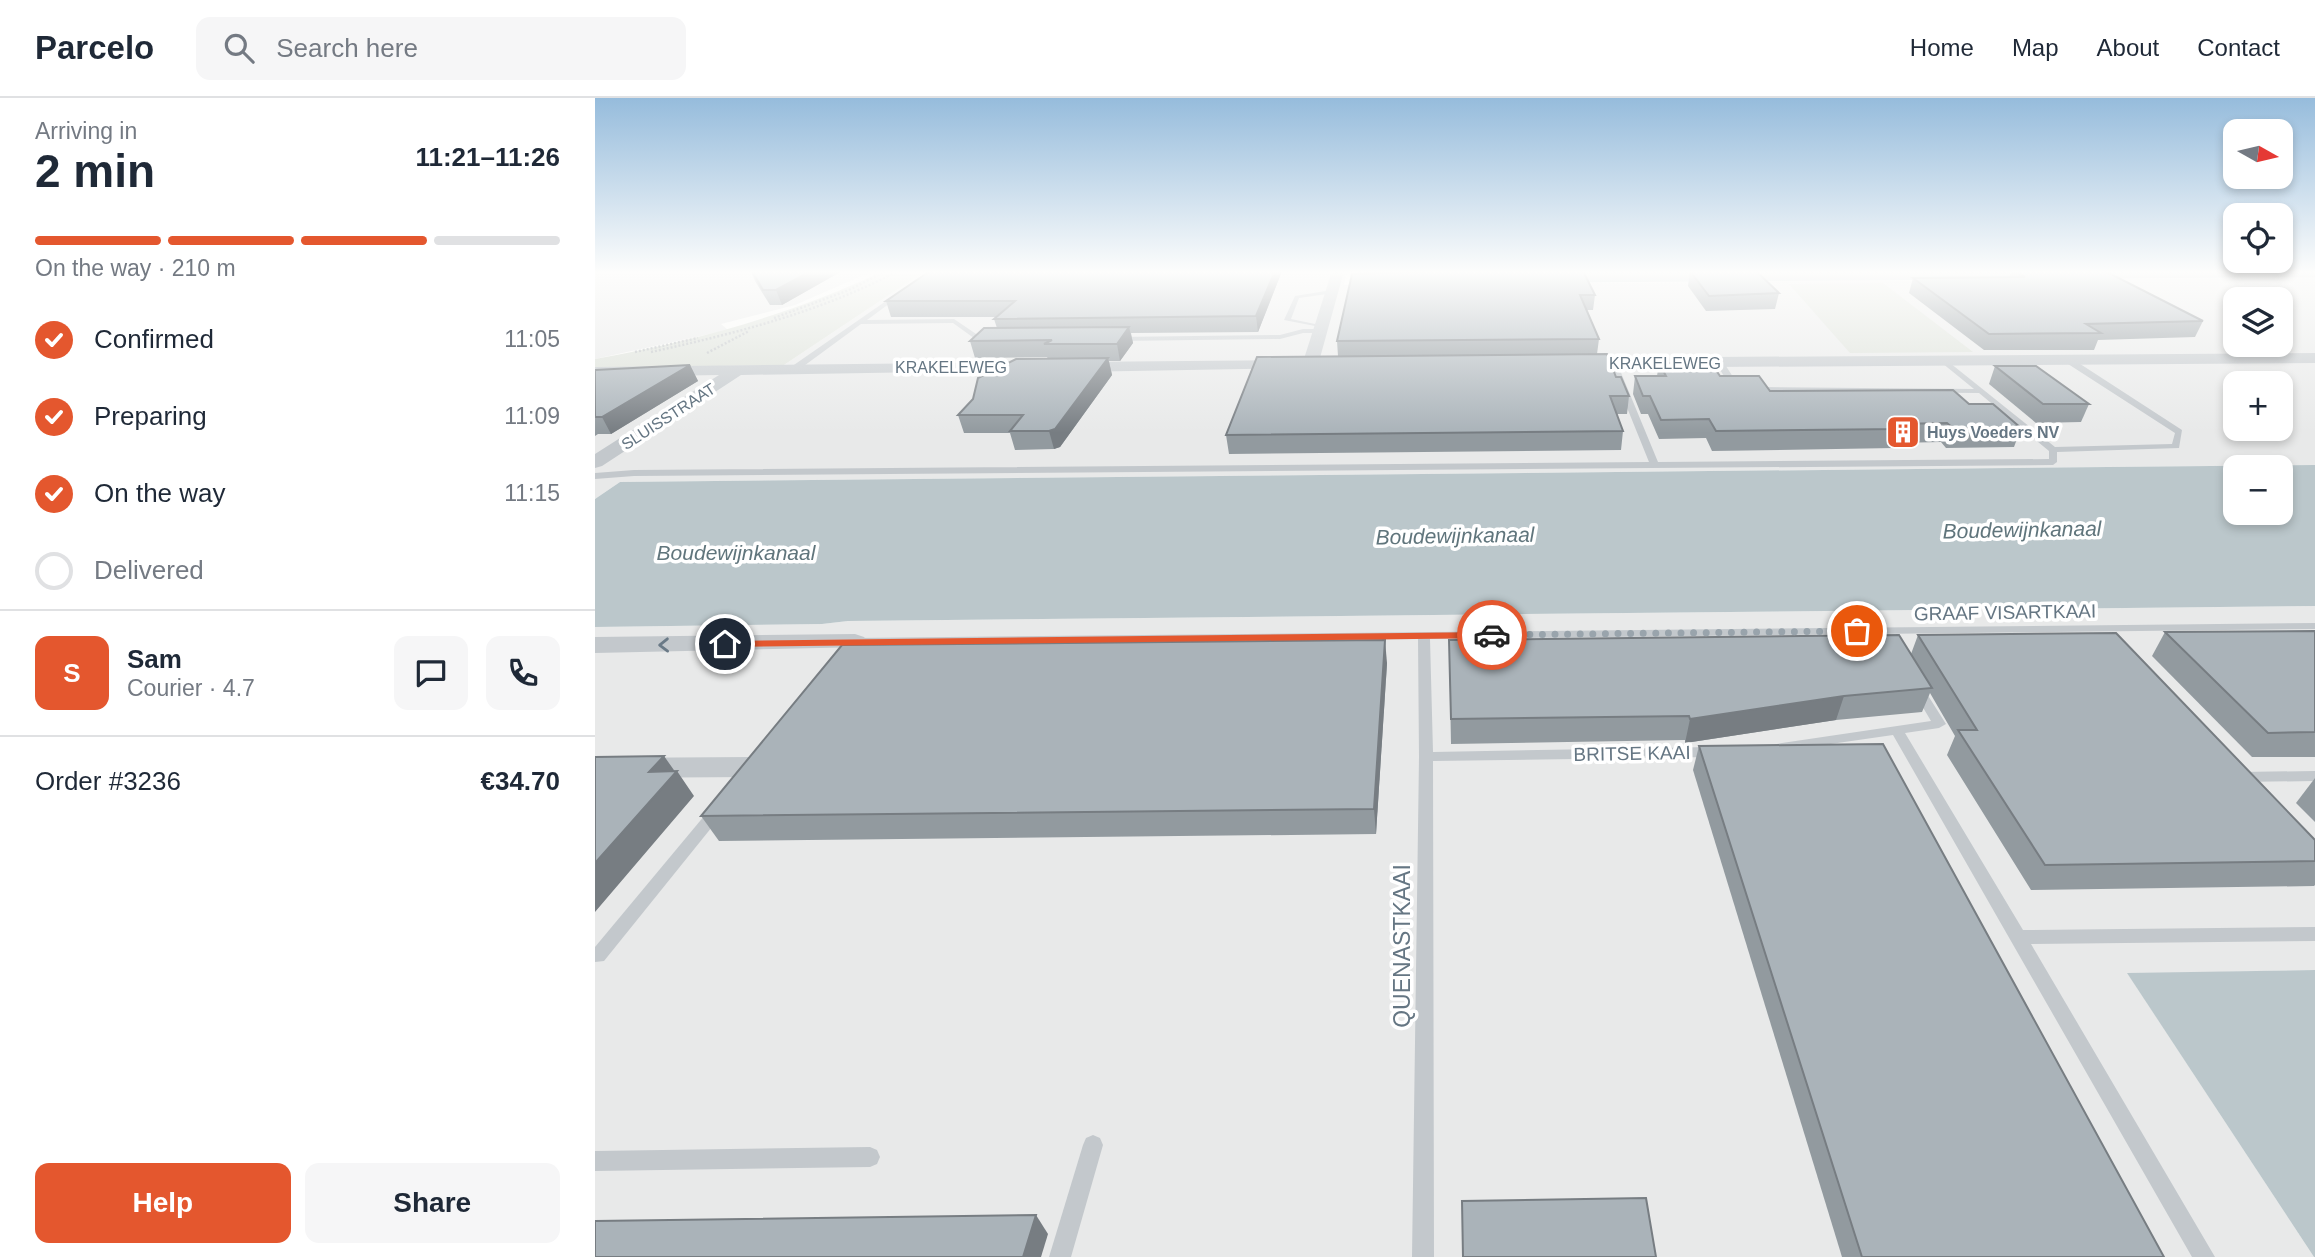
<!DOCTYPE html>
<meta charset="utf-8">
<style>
:root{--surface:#fff;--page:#f6f6f7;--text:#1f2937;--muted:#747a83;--line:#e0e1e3;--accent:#e4572e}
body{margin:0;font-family:Helvetica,sans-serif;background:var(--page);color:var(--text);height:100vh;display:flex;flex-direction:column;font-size:26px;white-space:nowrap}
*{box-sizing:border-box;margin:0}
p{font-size:23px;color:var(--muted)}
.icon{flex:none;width:38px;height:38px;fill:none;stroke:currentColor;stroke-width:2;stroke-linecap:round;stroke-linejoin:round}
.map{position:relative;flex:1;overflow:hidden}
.details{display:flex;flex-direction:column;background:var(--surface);width:595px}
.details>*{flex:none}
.needle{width:46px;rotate:98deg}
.controls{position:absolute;left:1628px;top:21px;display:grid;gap:14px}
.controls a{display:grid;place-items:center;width:70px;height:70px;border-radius:14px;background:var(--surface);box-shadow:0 4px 10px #0003;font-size:35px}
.pin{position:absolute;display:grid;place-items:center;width:60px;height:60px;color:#fff;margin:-30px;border:4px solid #fff;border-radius:50%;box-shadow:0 2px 7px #0007}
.courier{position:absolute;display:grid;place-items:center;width:70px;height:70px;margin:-35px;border:5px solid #e4572e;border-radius:50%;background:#fff;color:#222;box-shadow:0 2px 9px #0007}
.summary em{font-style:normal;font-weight:700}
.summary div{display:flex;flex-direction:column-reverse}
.summary{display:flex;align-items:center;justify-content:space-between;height:119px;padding:0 35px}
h1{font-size:46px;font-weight:700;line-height:52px}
.bar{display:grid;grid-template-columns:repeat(4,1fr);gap:10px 7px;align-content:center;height:84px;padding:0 35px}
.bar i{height:9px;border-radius:5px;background:var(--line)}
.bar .on{background:var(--accent)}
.bar p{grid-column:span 4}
.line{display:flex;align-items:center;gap:18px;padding:0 35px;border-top:2px solid var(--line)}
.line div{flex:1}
.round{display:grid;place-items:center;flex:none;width:74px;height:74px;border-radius:14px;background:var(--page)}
ol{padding:0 35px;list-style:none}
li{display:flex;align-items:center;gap:21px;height:77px}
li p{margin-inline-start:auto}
li .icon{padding:7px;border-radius:50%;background:var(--accent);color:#fff;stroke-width:4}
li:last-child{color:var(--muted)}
li i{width:38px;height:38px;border:4px solid var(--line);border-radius:50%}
.button{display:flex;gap:14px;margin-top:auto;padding:14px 35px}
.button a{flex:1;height:80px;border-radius:14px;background:var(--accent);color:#fff;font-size:28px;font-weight:700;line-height:80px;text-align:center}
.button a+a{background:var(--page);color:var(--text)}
header{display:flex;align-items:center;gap:42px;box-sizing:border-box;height:98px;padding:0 35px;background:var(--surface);border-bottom:2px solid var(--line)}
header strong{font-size:33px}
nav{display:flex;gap:38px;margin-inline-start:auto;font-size:24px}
.search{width:490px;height:63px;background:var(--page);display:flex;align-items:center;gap:18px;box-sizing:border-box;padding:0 24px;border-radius:14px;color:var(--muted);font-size:26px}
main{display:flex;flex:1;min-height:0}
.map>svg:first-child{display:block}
.built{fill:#e8e9e9;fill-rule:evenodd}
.green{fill:#dadfd7}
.water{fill:#bbc7cb;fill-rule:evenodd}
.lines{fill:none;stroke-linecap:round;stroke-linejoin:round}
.path{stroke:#bbbfc2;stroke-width:2.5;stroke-dasharray:2 2;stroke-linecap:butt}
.lane{fill:#c3c8cc;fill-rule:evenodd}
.street{fill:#c3c8cc;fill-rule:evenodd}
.wall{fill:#929a9f}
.shaded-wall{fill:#777d82}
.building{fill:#aab3b9;stroke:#777d82;stroke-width:2}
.oneway{stroke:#6a7a87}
.route{fill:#e4572e}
.done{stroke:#99a4ac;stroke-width:7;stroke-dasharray:0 12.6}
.labels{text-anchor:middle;stroke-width:7;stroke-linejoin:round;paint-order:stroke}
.far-street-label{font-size:16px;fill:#657683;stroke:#fff}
.far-poi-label{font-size:16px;font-weight:bold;fill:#657683;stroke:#fff;text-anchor:start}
.street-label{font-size:19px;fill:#657683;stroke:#fff}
.water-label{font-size:21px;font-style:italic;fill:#60757c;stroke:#fff}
.near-street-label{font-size:23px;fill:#657683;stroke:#fff}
</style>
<header>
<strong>Parcelo</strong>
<div class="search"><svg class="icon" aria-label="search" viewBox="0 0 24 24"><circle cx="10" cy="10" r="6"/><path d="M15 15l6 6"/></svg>Search here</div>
<nav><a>Home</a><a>Map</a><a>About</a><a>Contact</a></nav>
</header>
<main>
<section class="details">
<div class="summary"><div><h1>2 min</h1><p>Arriving in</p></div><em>11:21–11:26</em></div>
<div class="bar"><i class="on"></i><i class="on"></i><i class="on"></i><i></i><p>On the way · 210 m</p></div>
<ol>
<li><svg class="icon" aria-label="check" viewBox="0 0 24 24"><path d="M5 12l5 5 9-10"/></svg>Confirmed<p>11:05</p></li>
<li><svg class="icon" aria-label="check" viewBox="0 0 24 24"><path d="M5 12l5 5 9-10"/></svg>Preparing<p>11:09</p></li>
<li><svg class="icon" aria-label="check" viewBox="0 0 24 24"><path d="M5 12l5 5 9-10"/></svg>On the way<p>11:15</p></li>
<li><i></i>Delivered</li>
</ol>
<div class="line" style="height:126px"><b class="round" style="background:var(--accent);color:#fff">S</b><div><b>Sam</b><p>Courier · 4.7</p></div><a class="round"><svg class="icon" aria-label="chat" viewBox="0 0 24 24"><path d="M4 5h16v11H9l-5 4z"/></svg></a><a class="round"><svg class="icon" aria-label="phone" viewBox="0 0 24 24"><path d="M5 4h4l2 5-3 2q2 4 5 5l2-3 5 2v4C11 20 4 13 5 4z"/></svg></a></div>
<div class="line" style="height:91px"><div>Order #3236</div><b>€34.70</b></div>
<div class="button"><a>Help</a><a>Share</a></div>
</section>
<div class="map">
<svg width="1720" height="1159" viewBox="0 0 1720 1159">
<rect width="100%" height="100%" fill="#fafaf8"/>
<g class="built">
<path d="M0 173H278L200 207 126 226 133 232 0 261Z"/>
<path d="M330 173H752L749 187 1720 179V367L25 384 0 401V270L189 267ZM1640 201H1685V247H1640ZM1640 285H1685V331H1640Z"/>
<path d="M1720 508V872L1533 876 1719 1159H0V529L227 526 253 523Z"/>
</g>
<g class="green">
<path d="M288 173H330L189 267 0 270V261C100 243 196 217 288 173Z"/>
<path d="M1288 185 1378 254 1255 255 1194 186Z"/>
</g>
<g class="water">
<path d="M763 173H1720V179L760 186Z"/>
<path d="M1720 367V508L253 523 227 526 0 529V401L25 384ZM1640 369H1685V415H1640Z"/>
<path d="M1720 872V1159H1719L1532 875Z"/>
</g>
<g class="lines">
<g class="path">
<path d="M179 220 254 192 291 173"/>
<path d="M40 254 103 240"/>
<path d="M56 254C142 235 225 214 303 173"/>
<path d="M112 255 154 233"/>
</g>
<g class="lane">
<path d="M737 192 739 195 704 200 696 221 720 226V228L689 222 700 198Z"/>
<path d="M304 194 306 197 272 222 359 221 387 240 398 242 395 244 383 243 358 225 266 226 202 273H196V269Z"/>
<path d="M708 231H725L728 233 725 235H708L685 241 521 243 518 241 521 239 685 237Z"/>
<path d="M1470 260H1476L1587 332 1584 350 1462 354V364L1458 367 39 378 0 381V375L39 372 1054 364 1014 265 1018 263 1022 265 1063 364 1454 361V353L1384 295 1166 293 1136 289 1120 264 1124 262H1127L1142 285 1166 289 1379 291 1347 265V261H1350L1460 349 1577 346 1580 335 1470 264Z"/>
<path d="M1720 525V531L835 541 838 654 1117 649 1122 651 1124 654 1122 657 1117 659 838 663 839 1159H817L824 659 823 541 264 547 258 551 252 547 256 542 260 540Z"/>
<path d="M1323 587 1327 588 1351 626 1344 630 1310 635 1428 832 1720 829V843L1436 846 1620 1159H1597L1298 637 1187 653 1182 652 1180 649 1182 646 1187 645 1336 623 1317 591Z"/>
<path d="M1720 673V683L1645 684 1640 682 1638 679 1640 676 1645 674Z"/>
<path d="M120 710 125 711 127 715 125 719 9 863 0 864V849L115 711Z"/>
<path d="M498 1037 505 1040 508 1047 476 1159H454L488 1047 491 1040Z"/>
<path d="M275 1049 282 1052 285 1059 282 1066 275 1069 0 1073V1053Z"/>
</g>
<g class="street">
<path d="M737 173H749L723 267 720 270H710L707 267Z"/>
<path d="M1720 255V265L980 270 972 265 980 260Z"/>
<path d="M693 262 698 264 701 267 698 270 479 274 471 269 479 264Z"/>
<path d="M441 264 449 269 446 272 146 277 7 368 0 370V356L124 277 0 279V269Z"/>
<path d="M260 536 269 539 273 544 269 549 0 555V539Z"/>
<path d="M158 659 168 662 173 669 168 676 158 679 0 680V660Z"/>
</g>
</g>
<g class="wall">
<path d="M156 173H247L187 207H175L160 183Z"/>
<path d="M687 173 663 234 536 235 538 245 525 263H514L517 277 465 349 459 351 420 352 415 335H369L363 317 453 261 452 259 380 260 375 243 402 230 399 221 402 219H296L291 203Z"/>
<path d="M1095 173 1184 195 1180 211 1111 213 1093 188Z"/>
<path d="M1417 173H1510L1608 223 1600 239 1503 242 1499 252H1389L1314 195 1318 180 1414 179Z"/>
<path d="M757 176 1000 197 998 212H992L1004 241 1002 256 1021 279 1034 298 1032 316H1022L1028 333 1026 352 634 356 631 337 743 258 742 243Z"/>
<path d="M1064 265 1125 278 1175 293 1374 306 1426 330 1419 349 1351 350 1346 344 1301 345 1299 350 1117 353 1111 340 1064 341 1053 316H1046L1038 296 1040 278H1062Z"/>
<path d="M95 267 103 283 16 336H3L0 338V272Z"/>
<path d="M1400 268 1494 306 1486 324 1441 325 1394 286Z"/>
<path d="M1720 533V659H1657L1557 558 1570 534Z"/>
<path d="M1323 537 1720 742V787L1719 788 1436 792 1352 657 1360 638 1335 595 1327 614 1241 622 1090 645V642L856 646 854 542 1316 556Z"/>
<path d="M792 565 781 736 124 743 106 718Z"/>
<path d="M1104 648 1569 1159H1247L1098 672Z"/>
<path d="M1720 680V724L1701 705Z"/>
</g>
<g class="shaded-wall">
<path d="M216 173H247L187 207 181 192Z"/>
<path d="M680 173H687L663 234 661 218Z"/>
<path d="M534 229 538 245 525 263 522 246Z"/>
<path d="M513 260 517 277 465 349 459 351 454 333Z"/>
<path d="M95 267 103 283 16 336 7 319Z"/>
<path d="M790 542 792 565 781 736 779 711Z"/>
<path d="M1249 598 1241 622 1090 645 1095 621Z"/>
<path d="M69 658 81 675 82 673 99 698 0 814V765L54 674Z"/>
<path d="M441 1117 453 1136 446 1159H428Z"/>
</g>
<g class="building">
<path d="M157 173H216L181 192H168Z"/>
<path d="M335 173H680L661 218 399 221 420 203H291Z"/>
<path d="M834 173H988L1000 197H985L1004 241 742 243 757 176Z"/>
<path d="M1095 173H1161L1184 195 1114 198Z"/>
<path d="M1418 173H1510L1608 223 1491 226 1506 235 1394 236 1318 180 1430 179Z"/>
<path d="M534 229 522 246H449L457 242 375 243 389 230Z"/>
<path d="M1012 256 1021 279H1026L1034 298H1015L1028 333 631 337 662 259Z"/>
<path d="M513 260 460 331 454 333H415L428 317H363L378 301 383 280 421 261Z"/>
<path d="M1064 265H1116L1125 278H1164L1175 293 1358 292 1374 306H1398L1426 330H1358L1352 325 1300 326 1305 331 1121 333 1114 321 1066 322 1055 298H1048L1040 278H1071Z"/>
<path d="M95 267 7 319H0V272Z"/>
<path d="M1400 268H1441L1494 306H1448Z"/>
<path d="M1720 533V634L1673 635 1570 534Z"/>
<path d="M1521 535 1720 742V763L1450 767 1363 632H1382L1323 537Z"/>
<path d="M1304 537 1337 590 1249 598 1095 621 1094 618 856 621 854 542Z"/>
<path d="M790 542 779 711 106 718 247 547Z"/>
<path d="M1288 646 1569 1159H1267L1104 648Z"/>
<path d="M69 658 54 674 82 673 0 765V659Z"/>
<path d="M1051 1100 1061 1159H868L867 1103Z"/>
<path d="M441 1117 428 1159H0V1123Z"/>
</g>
<defs><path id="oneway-chevron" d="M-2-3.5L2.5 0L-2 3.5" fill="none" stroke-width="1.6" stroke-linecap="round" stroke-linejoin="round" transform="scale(1.75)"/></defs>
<use class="oneway" href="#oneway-chevron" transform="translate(69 547) rotate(179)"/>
<linearGradient id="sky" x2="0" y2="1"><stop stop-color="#96bcdc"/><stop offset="0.52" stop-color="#fdfdfc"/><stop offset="1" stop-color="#fdfdfc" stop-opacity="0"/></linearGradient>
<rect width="1720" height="335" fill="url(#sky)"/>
<path class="route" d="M897 534 902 537 900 540 130 549 125 546 130 543Z"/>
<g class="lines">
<path class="done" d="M897 537 1262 533"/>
</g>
<defs>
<g id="building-square" transform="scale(1.75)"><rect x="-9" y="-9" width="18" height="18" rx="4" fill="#e4572e" stroke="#fff"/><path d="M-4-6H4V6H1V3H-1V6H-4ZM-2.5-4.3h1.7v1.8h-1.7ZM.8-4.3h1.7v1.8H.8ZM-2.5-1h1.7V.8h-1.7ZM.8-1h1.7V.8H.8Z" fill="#fff"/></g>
</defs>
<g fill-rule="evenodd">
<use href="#building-square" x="1308" y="334"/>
</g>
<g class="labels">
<g class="far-street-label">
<text x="1070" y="271">KRAKELEWEG</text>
<text x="356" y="275">KRAKELEWEG</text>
<text transform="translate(73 318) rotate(-33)" y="6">SLUISSTRAAT</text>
</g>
<g class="far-poi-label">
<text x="1332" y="340">Huys Voeders NV</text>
</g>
<g class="street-label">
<text transform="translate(1410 514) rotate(-1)" y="7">GRAAF VISARTKAAI</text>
<text transform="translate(1037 655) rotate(-1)" y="7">BRITSE KAAI</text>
</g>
<g class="water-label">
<text transform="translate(1427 432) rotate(-1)" y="7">Boudewijnkanaal</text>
<text transform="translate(860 438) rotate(-1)" y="7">Boudewijnkanaal</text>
<text x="141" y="462">Boudewijnkanaal</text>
</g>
<g class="near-street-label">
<text transform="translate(807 848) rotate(-90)" y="8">QUENASTKAAI</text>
</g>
</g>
</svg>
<div class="controls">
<a><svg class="needle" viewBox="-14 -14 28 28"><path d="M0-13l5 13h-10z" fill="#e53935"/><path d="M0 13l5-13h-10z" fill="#747a83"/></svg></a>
<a><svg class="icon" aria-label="locate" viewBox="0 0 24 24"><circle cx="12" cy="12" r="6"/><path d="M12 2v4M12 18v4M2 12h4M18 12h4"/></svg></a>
<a><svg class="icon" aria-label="layers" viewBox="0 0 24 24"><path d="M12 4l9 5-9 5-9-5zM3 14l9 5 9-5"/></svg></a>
<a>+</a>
<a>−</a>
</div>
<div class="pin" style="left:1262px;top:533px;background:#ea580c"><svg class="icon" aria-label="bag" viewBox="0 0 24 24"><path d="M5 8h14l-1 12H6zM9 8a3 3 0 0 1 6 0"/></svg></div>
<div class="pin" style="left:130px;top:546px;background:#1f2937"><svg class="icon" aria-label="home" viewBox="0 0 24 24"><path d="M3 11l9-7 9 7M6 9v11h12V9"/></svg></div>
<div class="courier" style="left:897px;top:537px"><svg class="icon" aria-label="car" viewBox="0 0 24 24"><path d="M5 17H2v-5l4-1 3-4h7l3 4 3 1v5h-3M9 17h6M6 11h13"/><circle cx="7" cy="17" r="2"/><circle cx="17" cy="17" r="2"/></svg></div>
</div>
</main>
